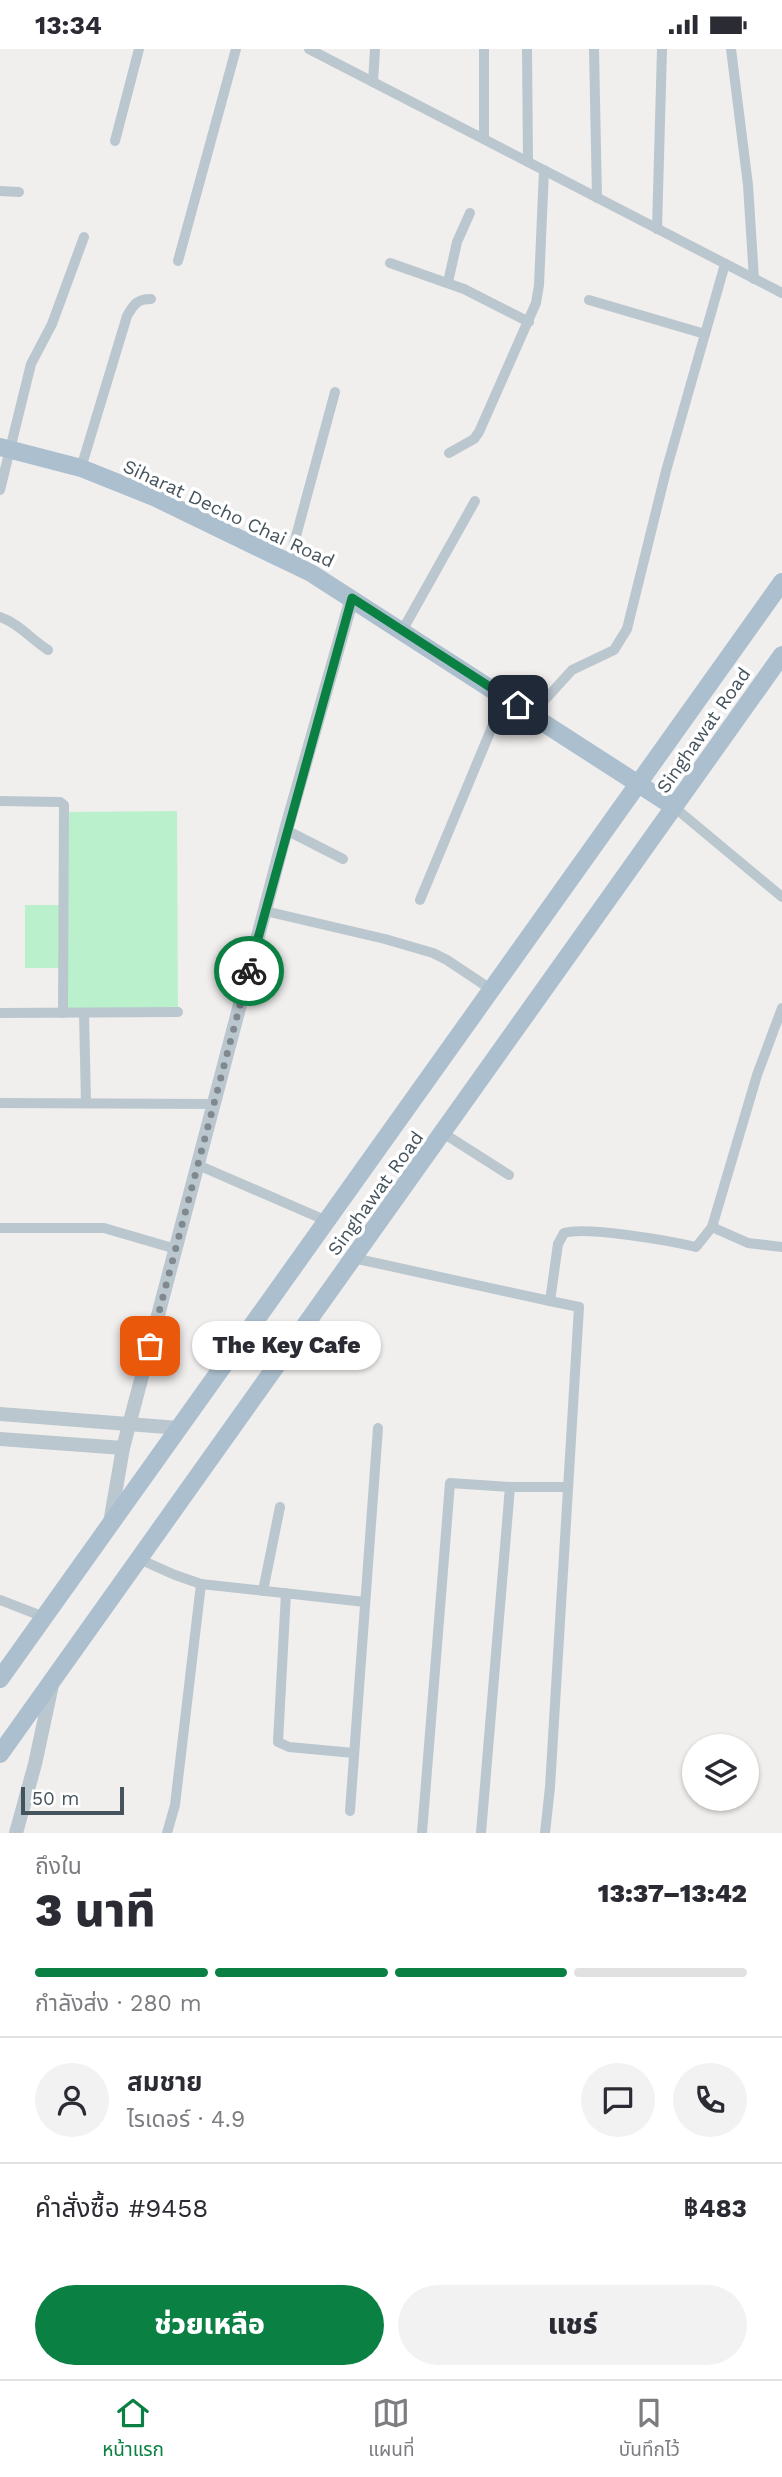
<!DOCTYPE html>
<html lang="th">
<meta charset="utf-8">
<style>
:root{--surface:#fff;--page:#f2f2f3;--text:#2b2b33;--muted:#7c7c81;--line:#e1e1e2;--accent:#0b8043}
body{margin:0;font-family:"Work Sans","Noto Sans Thai",sans-serif;background:var(--page);color:var(--text);height:100vh;display:flex;flex-direction:column;font-size:26px;white-space:nowrap}
*{box-sizing:border-box;margin:0}
p{font-size:23px;color:var(--muted)}
.icon{flex:none;width:38px;height:38px;fill:none;stroke:currentColor;stroke-width:2;stroke-linecap:round;stroke-linejoin:round}
.map{position:relative;height:1784px;overflow:hidden}
.sheet{display:flex;flex-direction:column;background:var(--surface);flex:1}
.sheet>*{flex:none}
.fabs{position:absolute;left:682px;top:1685px;display:grid;gap:14px}
.fabs a{display:grid;place-items:center;width:77px;height:77px;border-radius:50%;background:var(--surface);box-shadow:0 2px 5px #0004;font-size:35px}
.scale{position:absolute;left:21px;bottom:18px;width:103px;box-sizing:border-box;padding-left:7px;border:4px solid #45535c;border-top:0;font-size:19px;line-height:24px;white-space:nowrap;color:#45535c;-webkit-text-stroke:5px #fff;paint-order:stroke}
.pin{position:absolute;display:grid;place-items:center;width:60px;height:60px;color:#fff;margin:-30px;border-radius:14px;box-shadow:0 4px 10px #0006}
.courier{position:absolute;display:grid;place-items:center;width:70px;height:70px;margin:-35px;border:5px solid #0b8043;border-radius:50%;background:#fff;color:#222;box-shadow:0 2px 9px #0007}
.bubble{position:absolute;height:49px;border-radius:24px;background:var(--surface);box-shadow:0 2px 5px #0004;font-size:23px;font-weight:800;line-height:49px;text-align:center}
.overview em{font-style:normal;font-weight:800}
.overview div{display:flex;flex-direction:column-reverse}
.overview{display:flex;align-items:center;justify-content:space-between;height:119px;padding:0 35px}
h1{font-size:46px;font-weight:800;line-height:52px}
.bar{display:grid;grid-template-columns:repeat(4,1fr);gap:10px 7px;align-content:center;height:84px;padding:0 35px}
.bar i{height:9px;border-radius:5px;background:var(--line)}
.bar .selected{background:var(--accent)}
.bar p{grid-column:span 4}
.line{display:flex;align-items:center;gap:18px;padding:0 35px;border-top:2px solid var(--line)}
.line div{flex:1}
.round{display:grid;place-items:center;flex:none;width:74px;height:74px;border-radius:37px;background:var(--page)}
.cta{display:flex;gap:14px;margin-top:auto;padding:14px 35px}
.cta a{flex:1;height:80px;border-radius:42px;background:var(--accent);color:#fff;font-size:28px;font-weight:800;line-height:80px;text-align:center}
.cta a+a{background:var(--page);color:var(--text)}
.status{display:flex;justify-content:space-between;align-items:center;height:49px;padding:0 35px;background:var(--surface);direction:ltr}
.status svg{height:19px;fill:currentColor}
.menu{display:flex;justify-content:space-around;align-items:center;height:98px;border-top:2px solid var(--line);background:var(--surface);font-size:19px;color:var(--muted)}
.menu a{display:grid;justify-items:center;gap:4px}
.menu .selected{color:var(--accent)}
.map>svg:first-child{display:block}
.green{fill:#baf1cc}
.lines{fill:none;stroke-linecap:round;stroke-linejoin:round}
.minor{stroke:#bbc7ce;stroke-width:10}
.tertiary{stroke:#bbc7ce;stroke-width:14}
.primary{stroke:#acbfce;stroke-width:18}
.done{stroke:#81898f;stroke-width:7;stroke-dasharray:0 12.6}
.route{stroke:#0b8043;stroke-width:9}
.labels{text-anchor:middle;stroke-width:7;stroke-linejoin:round;paint-order:stroke}
.street-label{font-size:19px;fill:#45535c;stroke:#fff}
</style>
<div class="status"><b>13:34</b><svg viewBox="0 0 49 12"><path d="M0 12V9h3v3zM5 12V6h3v6zM10 12V3h3v9zM15 12V0h3v12zM26 1h20v11H26zM47 4h2v5h-2z"/></svg></div>
<div class="map">
<svg width="782" height="1784" viewBox="0 0 782 1784">
<rect width="100%" height="100%" fill="#f1eeee"/>
<path class="green" d="M177 762 178 963 63 964V919H25V856H63L64 763Z"/>
<g class="lines">
<g class="minor">
<path d="M309 0 782 244"/>
<path d="M527 0 528 113"/>
<path d="M594 0 597 149"/>
<path d="M731 0 748 136 754 230"/>
<path d="M373 33 375 0"/>
<path d="M484 90V0"/>
<path d="M115 92 139 0"/>
<path d="M0 142 19 143"/>
<path d="M657 180 662 0"/>
<path d="M178 212 236 0"/>
<path d="M390 214 464 240 529 273"/>
<path d="M448 233 457 193 470 164"/>
<path d="M589 251 705 285"/>
<path d="M449 404 474 390 479 383 536 254 539 236 544 121"/>
<path d="M81 419 127 267C134 255 137 250 151 250"/>
<path d="M0 441 31 315 52 275 84 188"/>
<path d="M289 513 335 343"/>
<path d="M0 568C18 574 31 590 48 601"/>
<path d="M402 582 475 452"/>
<path d="M532 665 572 621 614 601 627 580 666 422 725 215"/>
<path d="M0 752 60 753 64 756 63 964"/>
<path d="M674 758 782 848"/>
<path d="M286 781 343 810"/>
<path d="M420 851 505 647"/>
<path d="M265 862 385 890 433 904 447 911 492 941"/>
<path d="M0 964 178 963"/>
<path d="M84 964 86 1054"/>
<path d="M0 1054 214 1055"/>
<path d="M443 1084 509 1126"/>
<path d="M198 1116 327 1172"/>
<path d="M712 1178 748 1194 782 1198"/>
<path d="M0 1179H104L176 1200"/>
<path d="M353 1209 550 1252 558 1195 564 1184C586 1177 671 1192 696 1198L712 1178 757 1026 782 959"/>
<path d="M139 1510 175 1526 201 1535 365 1553"/>
<path d="M263 1542 280 1458"/>
<path d="M286 1544 278 1693 289 1698 354 1704"/>
<path d="M0 1551 44 1568"/>
<path d="M350 1762 378 1379"/>
<path d="M167 1784 175 1756 201 1535"/>
<path d="M422 1784 450 1434 510 1438H568"/>
<path d="M481 1784 510 1438"/>
<path d="M545 1784 550 1738 579 1258 550 1252"/>
</g>
<g class="tertiary">
<path d="M0 1365 179 1379"/>
<path d="M0 1390 123 1399"/>
<path d="M110 1474 123 1399 286 781 352 549"/>
<path d="M16 1784 35 1715 52 1636"/>
</g>
<g class="primary">
<path d="M0 398 81 419 156 449 311 524 674 758"/>
<path d="M0 1630 782 533"/>
<path d="M0 1705 782 606"/>
</g>
</g>
<g class="lines">
<path class="done" d="M150 1297 249 922"/>
<path class="route" d="M249 922 352 549 518 656"/>
</g>
<g class="labels">
<g class="street-label">
<text transform="translate(229 464) rotate(25)" y="7">Siharat Decho Chai Road</text>
<text transform="translate(703 681) rotate(-55)" y="7">Singhawat Road</text>
<text transform="translate(375 1144) rotate(-54)" y="7">Singhawat Road</text>
</g>
</g>
</svg>
<div class="fabs">
<a><svg class="icon" aria-label="layers" viewBox="0 0 24 24"><path d="M12 4l9 5-9 5-9-5zM3 14l9 5 9-5"/></svg></a>
</div>
<div class="scale">50 m</div>
<div class="pin" style="left:150px;top:1297px;background:#ea580c"><svg class="icon" aria-label="bag" viewBox="0 0 24 24"><path d="M5 8h14l-1 12H6zM9 8a3 3 0 0 1 6 0"/></svg></div>
<div class="pin" style="left:518px;top:656px;background:#1f2937"><svg class="icon" aria-label="home" viewBox="0 0 24 24"><path d="M3 11l9-7 9 7M6 9v11h12V9"/></svg></div>
<div class="courier" style="left:249px;top:922px"><svg class="icon" aria-label="bike" viewBox="0 0 24 24"><circle cx="6" cy="16" r="4"/><circle cx="18" cy="16" r="4"/><path d="M6 16l4-8h5l3 8M10 8l3 8H6M13 5h3"/></svg></div>
<div class="bubble" style="left:192px;top:1272px;width:189px">The Key Cafe</div>
</div>
<section class="sheet">
<div class="overview"><div><h1>3 นาที</h1><p>ถึงใน</p></div><em>13:37–13:42</em></div>
<div class="bar"><i class="selected"></i><i class="selected"></i><i class="selected"></i><i></i><p>กำลังส่ง · 280 m</p></div>
<div class="line" style="height:126px"><a class="round"><svg class="icon" aria-label="person" viewBox="0 0 24 24"><circle cx="12" cy="8" r="4"/><path d="M4 21q1-7 8-7t8 7"/></svg></a><div><b>สมชาย</b><p>ไรเดอร์ · 4.9</p></div><a class="round"><svg class="icon" aria-label="chat" viewBox="0 0 24 24"><path d="M4 5h16v11H9l-5 4z"/></svg></a><a class="round"><svg class="icon" aria-label="phone" viewBox="0 0 24 24"><path d="M5 4h4l2 5-3 2q2 4 5 5l2-3 5 2v4C11 20 4 13 5 4z"/></svg></a></div>
<div class="line" style="height:91px"><div>คำสั่งซื้อ #9458</div><b>฿483</b></div>
<div class="cta"><a>ช่วยเหลือ</a><a>แชร์</a></div>
</section>
<nav class="menu">
<a class="selected"><svg class="icon" aria-label="home" viewBox="0 0 24 24"><path d="M3 11l9-7 9 7M6 9v11h12V9"/></svg>หน้าแรก</a>
<a><svg class="icon" aria-label="map" viewBox="0 0 24 24"><path d="M3 6l6-2 6 2 6-2v14l-6 2-6-2-6 2zM9 4v14M15 6v14"/></svg>แผนที่</a>
<a><svg class="icon" aria-label="saved" viewBox="0 0 24 24"><path d="M7 4h10v16l-5-4-5 4z"/></svg>บันทึกไว้</a>
</nav>
